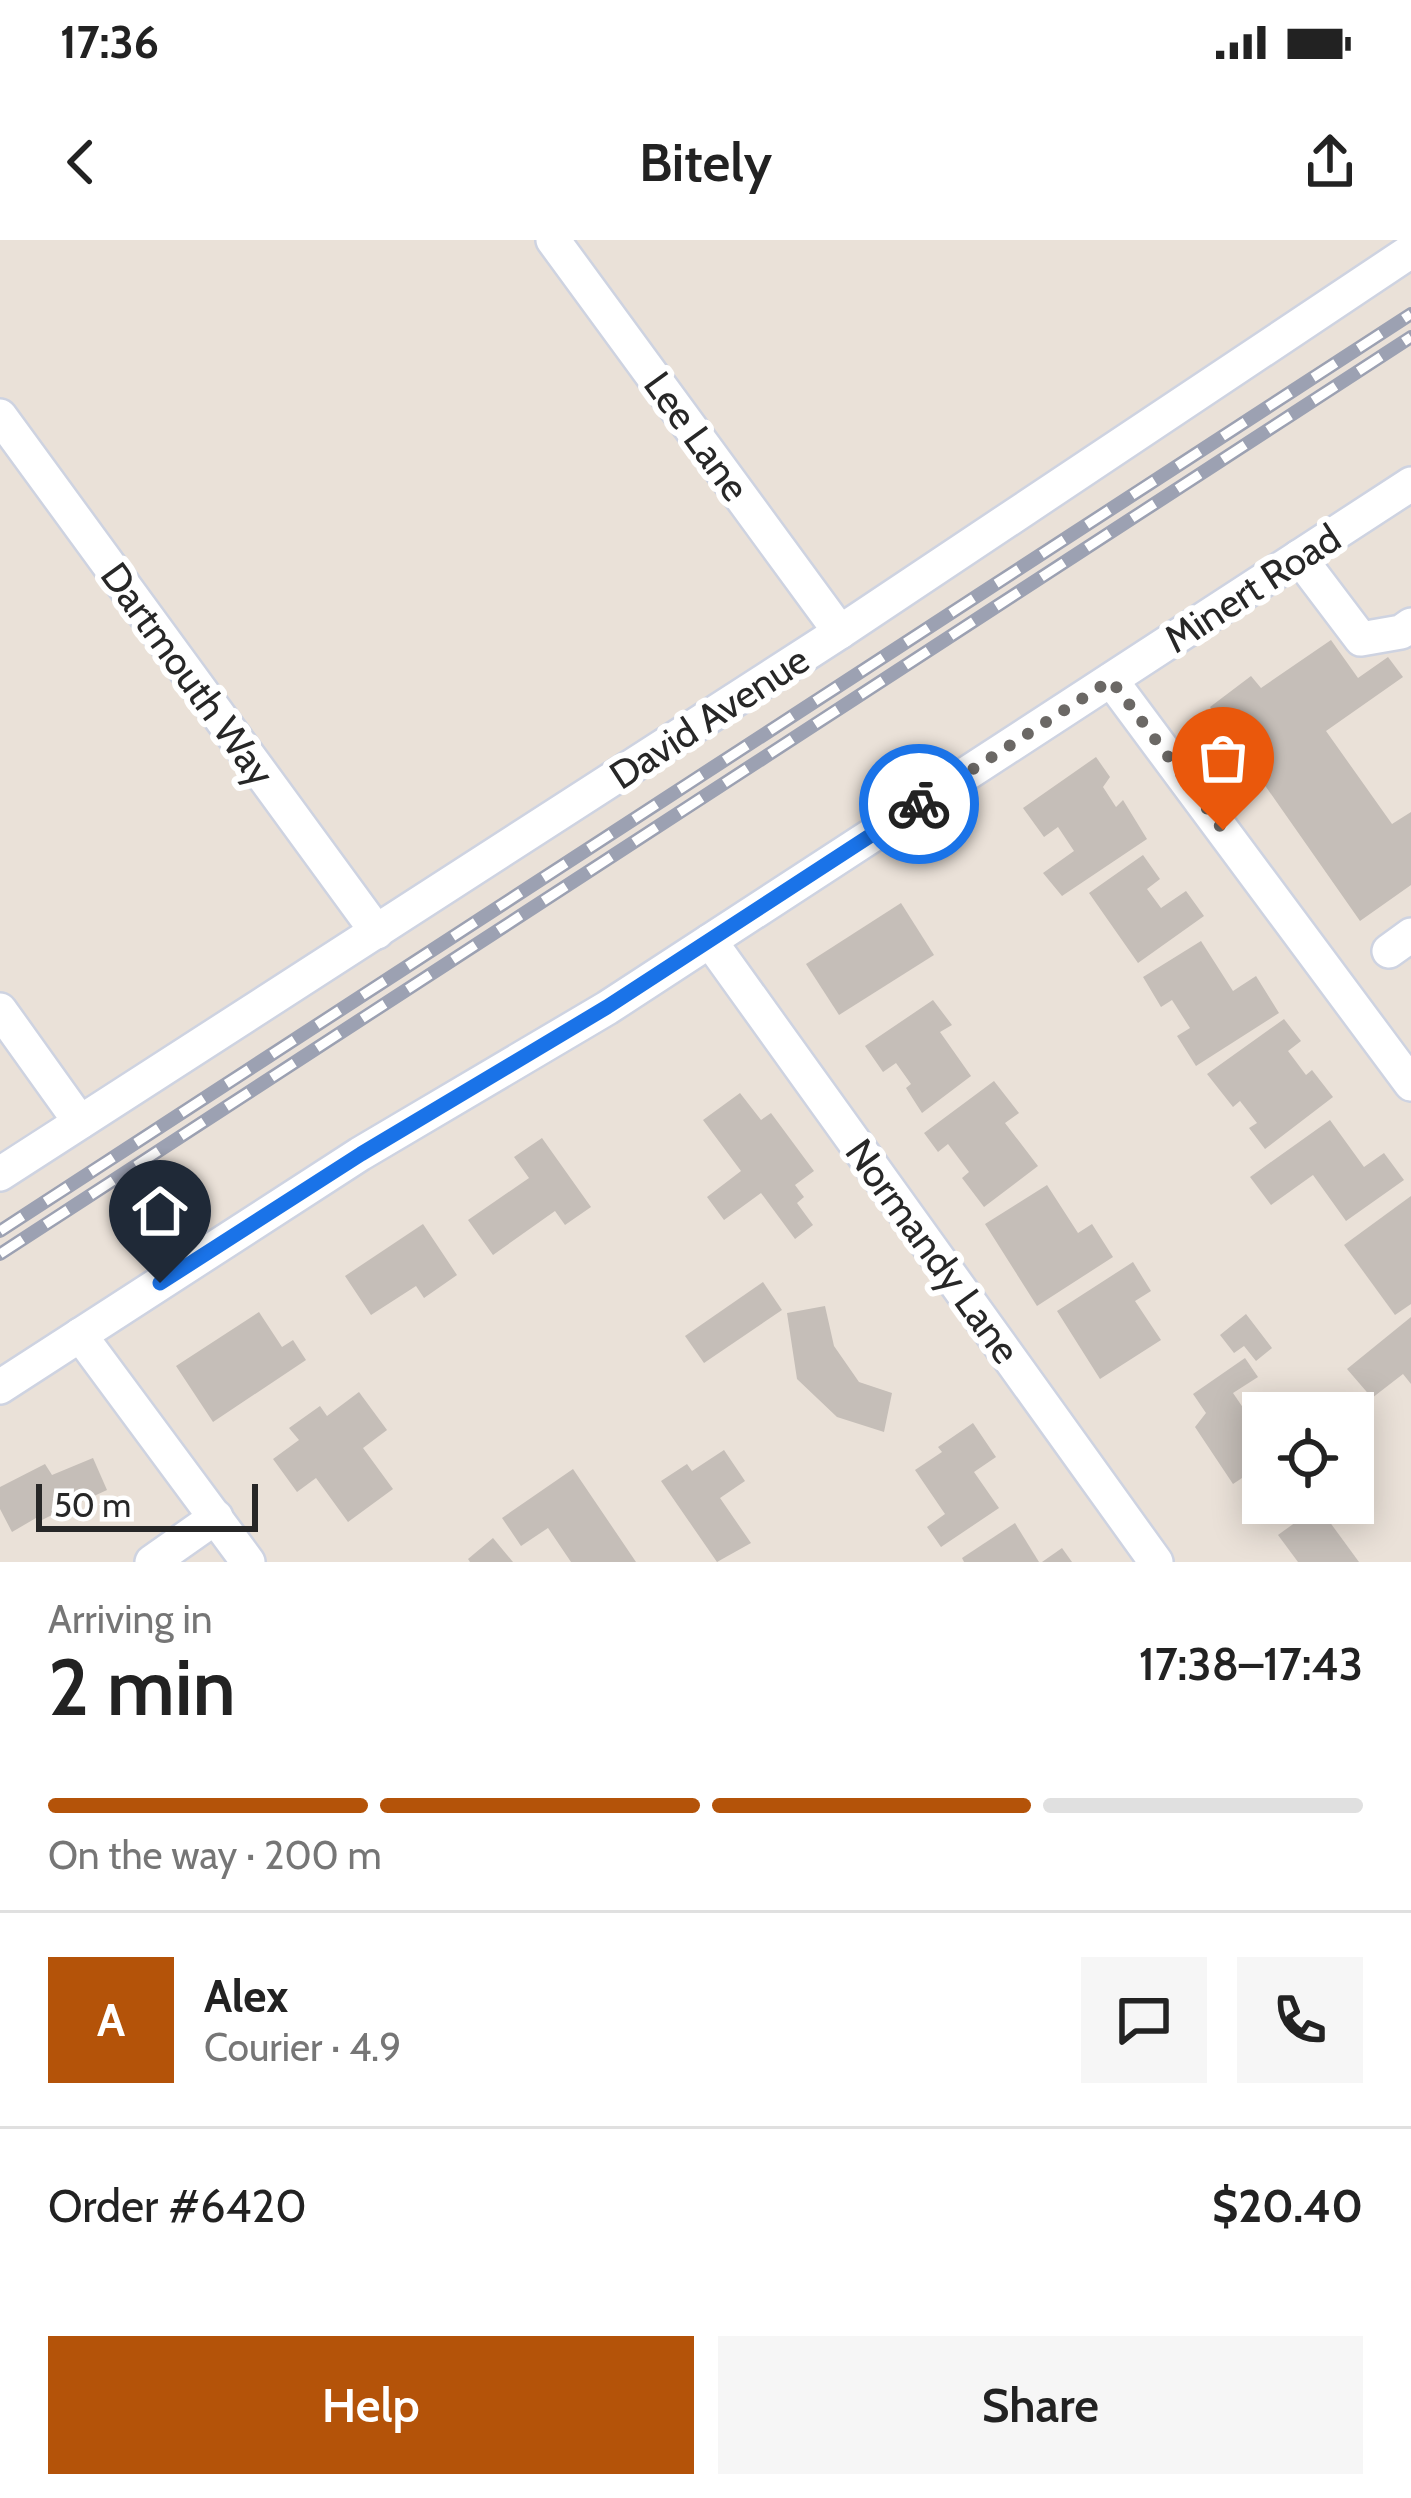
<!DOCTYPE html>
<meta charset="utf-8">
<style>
:root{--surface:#fff;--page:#f6f6f6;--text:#222;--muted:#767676;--line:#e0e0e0;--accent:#b45309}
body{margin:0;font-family:Cabin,sans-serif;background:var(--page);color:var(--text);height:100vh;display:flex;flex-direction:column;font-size:45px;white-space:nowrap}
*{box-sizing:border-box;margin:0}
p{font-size:39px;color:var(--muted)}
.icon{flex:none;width:66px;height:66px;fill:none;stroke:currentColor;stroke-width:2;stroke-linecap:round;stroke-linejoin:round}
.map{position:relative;height:1322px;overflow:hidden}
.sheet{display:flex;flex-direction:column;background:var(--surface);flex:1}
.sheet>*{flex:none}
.controls{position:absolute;left:1242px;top:1152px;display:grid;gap:24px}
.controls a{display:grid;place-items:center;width:132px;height:132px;border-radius:0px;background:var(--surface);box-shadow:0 6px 30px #0003;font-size:60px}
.scale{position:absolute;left:36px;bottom:30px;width:222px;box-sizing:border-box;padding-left:12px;border:6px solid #272727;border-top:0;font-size:33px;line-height:42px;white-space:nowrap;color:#272727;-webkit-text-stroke:9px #fff;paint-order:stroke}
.pin{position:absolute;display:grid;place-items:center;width:102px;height:102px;color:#fff;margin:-123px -51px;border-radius:50% 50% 50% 0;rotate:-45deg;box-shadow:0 0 12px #0007}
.pin .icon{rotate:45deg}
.courier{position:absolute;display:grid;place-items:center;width:120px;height:120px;margin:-60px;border:9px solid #1a73e8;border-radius:50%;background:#fff;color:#222;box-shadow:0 3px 15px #0007}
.head em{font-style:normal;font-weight:600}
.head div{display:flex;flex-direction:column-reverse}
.head{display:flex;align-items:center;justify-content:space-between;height:204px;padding:0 48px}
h1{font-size:78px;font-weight:600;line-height:90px}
.bar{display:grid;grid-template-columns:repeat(4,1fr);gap:18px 12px;align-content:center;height:144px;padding:0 48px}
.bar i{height:15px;border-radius:9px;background:var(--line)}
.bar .on{background:var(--accent)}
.bar p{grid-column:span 4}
.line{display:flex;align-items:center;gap:30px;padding:0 48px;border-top:3px solid var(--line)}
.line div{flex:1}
.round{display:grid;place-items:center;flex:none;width:126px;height:126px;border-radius:0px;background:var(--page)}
.button{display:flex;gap:24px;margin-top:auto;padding:24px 48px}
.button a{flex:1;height:138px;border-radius:0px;background:var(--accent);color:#fff;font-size:48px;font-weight:600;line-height:138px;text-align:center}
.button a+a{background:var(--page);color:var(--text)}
.status{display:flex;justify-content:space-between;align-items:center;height:84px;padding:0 60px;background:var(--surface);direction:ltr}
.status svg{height:33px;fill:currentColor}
header{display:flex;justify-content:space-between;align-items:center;height:156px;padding:0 48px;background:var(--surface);font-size:54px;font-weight:600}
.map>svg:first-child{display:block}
.building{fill:#c5beb8}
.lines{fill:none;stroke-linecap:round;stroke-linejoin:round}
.minor-casing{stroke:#ced3e1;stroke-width:38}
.minor{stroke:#fff;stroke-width:33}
.rail-casing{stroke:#9ca1b2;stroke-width:14}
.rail{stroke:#fff;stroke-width:9;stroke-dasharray:27;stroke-linecap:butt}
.done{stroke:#6b6865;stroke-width:12;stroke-dasharray:0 21.6}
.route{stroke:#1a73e8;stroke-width:15}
.labels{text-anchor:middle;stroke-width:12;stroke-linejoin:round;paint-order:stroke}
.street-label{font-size:39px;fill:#272727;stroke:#fff}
</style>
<div class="status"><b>17:36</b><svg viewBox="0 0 49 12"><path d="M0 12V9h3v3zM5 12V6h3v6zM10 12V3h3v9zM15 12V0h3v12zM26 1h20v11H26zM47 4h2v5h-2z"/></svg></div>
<header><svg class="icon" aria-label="back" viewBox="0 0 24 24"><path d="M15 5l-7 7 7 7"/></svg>Bitely<svg class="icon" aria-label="share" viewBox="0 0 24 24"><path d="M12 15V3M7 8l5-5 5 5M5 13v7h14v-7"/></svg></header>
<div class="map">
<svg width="1411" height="1322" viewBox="0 0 1411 1322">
<rect width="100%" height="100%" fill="#eae1d8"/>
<g class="building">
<path d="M1331 400 1358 438 1388 417 1403 437 1326 491 1392 584 1411 572V645L1360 681 1210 467 1251 436 1261 448Z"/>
<path d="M1096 517 1110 537 1103 547 1116 567 1123 560 1147 599 1062 656 1043 633 1074 611 1058 587 1044 597 1023 568Z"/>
<path d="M1143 615 1160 639 1147 649 1161 668 1186 651 1204 676 1138 723 1089 653Z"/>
<path d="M901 663 934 715 839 775 806 724Z"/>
<path d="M1201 701 1233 751 1256 736 1279 773 1196 826 1177 796 1190 788 1172 760 1161 767 1143 737Z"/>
<path d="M933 760 952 785 940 792 971 836 922 873 906 848 911 844 896 823 883 832 865 806Z"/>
<path d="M1284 779 1301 801 1288 811 1306 835 1312 830 1333 857 1265 909 1249 888 1257 883 1240 861 1233 867 1207 834Z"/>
<path d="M994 841 1019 873 1005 883 1038 926 984 967 962 938 969 932 948 904 938 912 924 893Z"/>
<path d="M740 853 761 880 771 873 814 931 795 945 804 957 797 963 813 985 795 999 761 953 724 980 707 957 741 931 703 880Z"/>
<path d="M1330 880 1364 927 1384 913 1404 940 1346 981 1313 935 1271 965 1250 937Z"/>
<path d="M542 898 591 967 565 985 555 971 493 1015 468 980 529 938 514 917Z"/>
<path d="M1047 945 1078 993 1092 984 1113 1017 1037 1066 985 984Z"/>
<path d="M1411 956V1064L1395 1075 1344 1005Z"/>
<path d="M423 984 457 1035 424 1058 416 1046 371 1075 345 1036Z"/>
<path d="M1133 1022 1151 1051 1135 1061 1161 1100 1100 1139 1057 1071Z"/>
<path d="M763 1042 782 1070 704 1123 685 1096Z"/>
<path d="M825 1066 834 1106 859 1142 892 1153 884 1192 837 1177 797 1139 787 1073Z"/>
<path d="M259 1072 282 1107 293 1100 306 1120 213 1182 176 1126Z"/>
<path d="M1246 1074 1272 1108 1256 1121 1244 1106 1234 1113 1220 1095Z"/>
<path d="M1411 1077V1144L1403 1134 1372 1158 1347 1129Z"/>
<path d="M1245 1118 1258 1137 1233 1153 1263 1197V1224L1233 1244 1195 1187 1206 1173 1193 1154Z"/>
<path d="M359 1152 387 1190 363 1208 393 1249 348 1282 316 1238 297 1252 273 1219 299 1200 289 1188 320 1166 327 1176Z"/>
<path d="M973 1183 996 1217 974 1232 999 1268 941 1307 927 1287 945 1274 915 1230 942 1212 938 1207Z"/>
<path d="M724 1210 745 1241 720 1258 751 1303 717 1322 661 1241 687 1224 692 1231Z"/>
<path d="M93 1218 107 1250 68 1268 65 1262 56 1266 58 1272 38 1282 36 1278 12 1292 0 1269V1247L45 1224 52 1235Z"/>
<path d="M573 1229 636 1322H571L548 1288 521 1306 502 1278Z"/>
<path d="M1318 1266 1359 1322H1298L1278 1295Z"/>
<path d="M1015 1283 1039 1322H964L962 1318Z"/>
<path d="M493 1298 513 1322H470L468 1319Z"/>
<path d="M1062 1308 1072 1322H1042Z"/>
</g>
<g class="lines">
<g class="minor-casing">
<g id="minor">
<path d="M553 0 840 392"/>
<path d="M0 176 377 692"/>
<path d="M1299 317 1361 399 1401 392 1411 385"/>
<path d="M1111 440 1411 844"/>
<path d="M710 701 1156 1322"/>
<path d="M1389 711 1411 695"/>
<path d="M0 770 80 882"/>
<path d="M0 934 840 392 1411 11"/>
<path d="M80 1095 248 1322"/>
<path d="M0 1147 360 914 607 768 1411 244"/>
<path d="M152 1322 216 1277"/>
</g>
</g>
<use href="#minor" class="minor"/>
<g class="rail-casing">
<g id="rail">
<path d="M0 991 1411 74"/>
<path d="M0 1014 1411 97"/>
</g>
</g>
<use href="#rail" class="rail"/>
</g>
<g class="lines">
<path class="done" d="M919 564 1111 440 1223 590"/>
<path class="route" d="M160 1043 361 914 607 767 919 564"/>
</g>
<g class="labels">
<g class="street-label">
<text transform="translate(697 196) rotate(54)" y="14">Lee Lane</text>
<text transform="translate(1252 348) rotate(-33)" y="14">Minert Road</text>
<text transform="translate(188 434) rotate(54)" y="14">Dartmouth Way</text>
<text transform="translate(709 477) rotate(-33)" y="14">David Avenue</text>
<text transform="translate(933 1011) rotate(54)" y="14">Normandy Lane</text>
</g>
</g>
</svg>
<div class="controls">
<a><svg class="icon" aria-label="locate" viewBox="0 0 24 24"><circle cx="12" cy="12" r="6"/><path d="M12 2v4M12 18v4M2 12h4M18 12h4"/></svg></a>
</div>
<div class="scale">50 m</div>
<div class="pin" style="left:1223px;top:590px;background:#ea580c"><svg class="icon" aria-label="bag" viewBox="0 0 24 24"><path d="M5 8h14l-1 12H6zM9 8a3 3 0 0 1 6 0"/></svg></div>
<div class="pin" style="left:160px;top:1043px;background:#1f2937"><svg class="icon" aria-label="home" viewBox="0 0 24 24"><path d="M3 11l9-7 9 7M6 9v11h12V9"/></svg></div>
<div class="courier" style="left:919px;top:564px"><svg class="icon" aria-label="bike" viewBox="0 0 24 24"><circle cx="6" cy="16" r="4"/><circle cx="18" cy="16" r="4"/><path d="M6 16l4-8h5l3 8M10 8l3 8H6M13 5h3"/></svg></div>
</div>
<section class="sheet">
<div class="head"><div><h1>2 min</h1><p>Arriving in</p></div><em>17:38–17:43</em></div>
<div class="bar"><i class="on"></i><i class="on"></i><i class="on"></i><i></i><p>On the way · 200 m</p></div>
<div class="line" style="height:216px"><b class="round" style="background:var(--accent);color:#fff">A</b><div><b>Alex</b><p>Courier · 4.9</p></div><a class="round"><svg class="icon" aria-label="chat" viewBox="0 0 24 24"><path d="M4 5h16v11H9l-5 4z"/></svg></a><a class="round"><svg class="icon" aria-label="phone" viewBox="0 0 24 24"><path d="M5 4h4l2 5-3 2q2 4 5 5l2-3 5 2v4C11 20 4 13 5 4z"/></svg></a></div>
<div class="line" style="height:156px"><div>Order #6420</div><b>$20.40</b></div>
<div class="button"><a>Help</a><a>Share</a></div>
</section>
